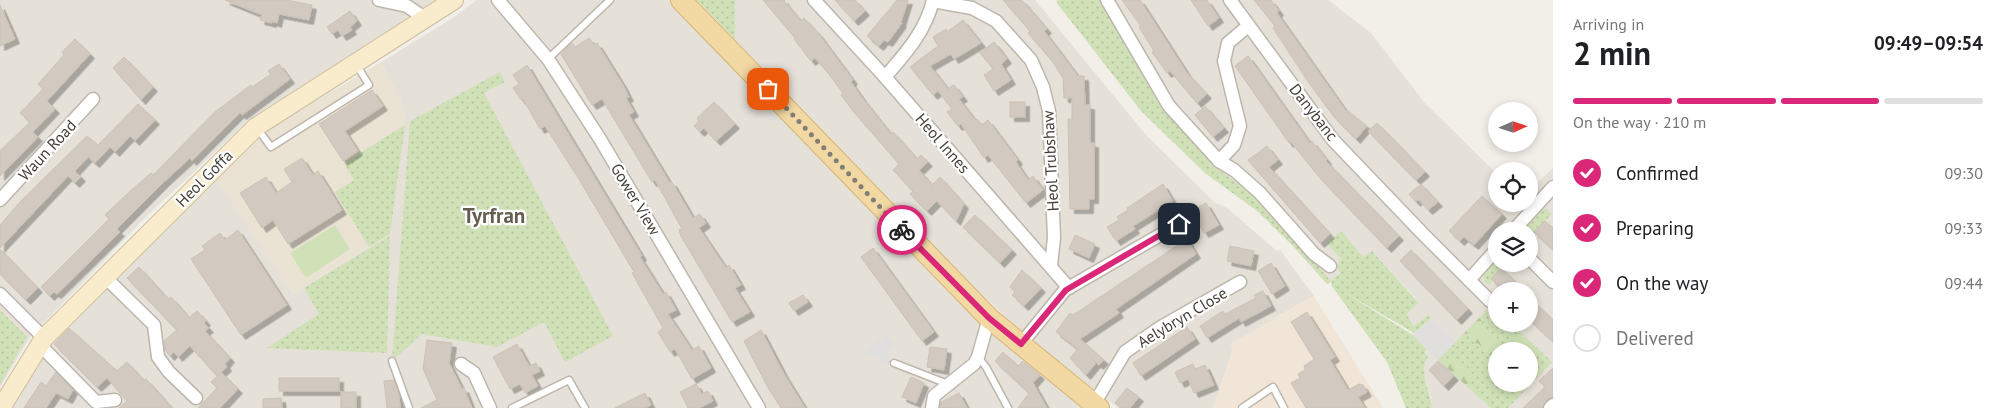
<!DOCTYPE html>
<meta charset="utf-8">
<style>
:root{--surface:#fff;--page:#f6f6f6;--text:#202124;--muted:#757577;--line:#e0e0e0;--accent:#db2777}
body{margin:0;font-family:"PT Sans",sans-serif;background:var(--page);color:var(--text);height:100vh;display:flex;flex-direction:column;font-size:19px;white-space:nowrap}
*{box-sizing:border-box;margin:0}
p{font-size:16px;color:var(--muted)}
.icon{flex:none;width:28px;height:28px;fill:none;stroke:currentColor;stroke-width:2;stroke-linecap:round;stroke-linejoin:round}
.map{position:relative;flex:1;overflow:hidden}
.panel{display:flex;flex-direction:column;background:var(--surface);width:450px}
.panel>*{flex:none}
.needle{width:32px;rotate:87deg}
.fabs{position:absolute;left:1488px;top:102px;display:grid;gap:10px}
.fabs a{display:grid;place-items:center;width:50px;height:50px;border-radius:50%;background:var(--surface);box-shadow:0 2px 8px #0003;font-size:25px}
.pin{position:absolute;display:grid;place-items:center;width:42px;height:42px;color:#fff;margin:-21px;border-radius:10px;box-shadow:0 2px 8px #0006}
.courier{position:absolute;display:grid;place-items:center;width:50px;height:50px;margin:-25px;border:4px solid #db2777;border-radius:50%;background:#fff;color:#222;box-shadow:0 1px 6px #0007}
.summary em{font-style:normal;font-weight:800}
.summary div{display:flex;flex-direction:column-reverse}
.summary{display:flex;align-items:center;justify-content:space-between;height:85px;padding:0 20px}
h1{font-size:32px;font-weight:800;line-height:38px}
.bar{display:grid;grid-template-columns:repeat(4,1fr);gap:8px 5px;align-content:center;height:60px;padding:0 20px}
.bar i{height:6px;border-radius:4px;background:var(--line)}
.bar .current{background:var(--accent)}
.bar p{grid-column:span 4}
ol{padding:0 20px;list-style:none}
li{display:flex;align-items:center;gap:15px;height:55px}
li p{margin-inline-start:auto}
li .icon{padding:5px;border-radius:50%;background:var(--accent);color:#fff;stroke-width:4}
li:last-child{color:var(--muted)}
li i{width:28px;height:28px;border:2px solid var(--line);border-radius:50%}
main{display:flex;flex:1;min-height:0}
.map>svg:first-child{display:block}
.residential{fill:#e5e0d8;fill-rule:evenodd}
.commercial{fill:#f1e5d7}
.education{fill:#eae3d4}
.green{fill:url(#green-dots);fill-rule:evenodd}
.forest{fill:url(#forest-firs)}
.pitch{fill:#d0e1b7}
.parking{fill:#e1dfdd}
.building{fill:#d2cac0;stroke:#ccc2b4;filter:url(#shadow)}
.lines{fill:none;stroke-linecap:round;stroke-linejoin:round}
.lane-casing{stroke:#bdb6ac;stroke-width:9}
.street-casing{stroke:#bdb6ac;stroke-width:15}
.secondary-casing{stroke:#ccbe9e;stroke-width:20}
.primary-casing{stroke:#d5b474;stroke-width:22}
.lane{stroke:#fff;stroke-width:6}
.street{stroke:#fff;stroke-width:12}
.secondary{stroke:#f8eccd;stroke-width:18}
.primary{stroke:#f2d8a2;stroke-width:20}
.done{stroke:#827d76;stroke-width:5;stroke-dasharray:0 9}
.route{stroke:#db2777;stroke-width:6}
.labels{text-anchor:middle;stroke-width:4.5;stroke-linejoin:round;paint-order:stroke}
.street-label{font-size:16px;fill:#453f38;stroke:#fff}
.district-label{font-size:21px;font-weight:bold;fill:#665d51;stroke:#fff}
</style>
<main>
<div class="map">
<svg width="1553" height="408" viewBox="0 0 1553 408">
<defs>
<pattern id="green-dots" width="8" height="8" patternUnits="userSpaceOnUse" patternTransform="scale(1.25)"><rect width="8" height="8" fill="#d0e1b7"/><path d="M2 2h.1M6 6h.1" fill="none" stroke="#b4c29e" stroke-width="1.8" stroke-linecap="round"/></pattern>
<pattern id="forest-firs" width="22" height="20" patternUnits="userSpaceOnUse" patternTransform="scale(1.25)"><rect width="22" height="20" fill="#d0e1b7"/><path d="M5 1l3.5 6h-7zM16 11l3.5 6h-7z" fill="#b4c29e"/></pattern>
<filter id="shadow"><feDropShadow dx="4.5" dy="4.5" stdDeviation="0" flood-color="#0004"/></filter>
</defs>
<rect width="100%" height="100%" fill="#f2efe9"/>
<g class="residential">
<path d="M0 0H436L244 125 150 213 30 337 0 387Z"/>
<path d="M477 0H671L957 301 1087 408H11L54 339 217 180 293 294 390 234 405 122 402 103 381 62 451 19Z"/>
<path d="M735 0H1035L1146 135 1214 202 1227 208 1277 251 1280 250 1314 296 1278 316 1233 349 1213 408H1118L1021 332 878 194 735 40Z"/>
<path d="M1100 0H1328L1371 33 1424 102 1496 173V204H1529V191L1553 168V408H1432L1431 397 1424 374 1427 350 1413 335 1432 317 1429 315 1413 326 1407 314 1418 301 1372 251 1363 257 1327 244 1341 259 1337 265 1340 273 1331 281 1260 200 1215 167 1156 99ZM1496 231H1529V264H1496ZM1496 291H1529V324H1496ZM1496 351H1529V384H1496Z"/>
</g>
<path class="commercial" d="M1314 296 1383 408H1213L1233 349 1230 344Z"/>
<path class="education" d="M381 62 402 103 405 122 390 234 293 294 217 180 254 138Z"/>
<g class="green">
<path d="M697 0H735V40L701 4Z"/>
<path d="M1058 0H1100L1156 99 1215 167 1260 200 1331 281 1340 273 1337 265 1341 259 1327 244 1341 231 1363 257 1372 251 1418 302 1407 314 1413 326 1429 315 1432 318 1414 333 1342 291 1413 335 1427 350 1425 352 1428 357C1418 373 1431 390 1432 408H1406L1387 362 1331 285 1332 282 1327 284 1292 245 1257 211 1205 173 1141 111 1056 2Z"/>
<path d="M500 72 505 82 484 93 613 336 565 362 544 322 497 347 422 334 392 361 410 121Z"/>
<path d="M405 125 390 234 369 247 335 192 354 180 344 163Z"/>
<path d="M1543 209H1547L1552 214 1529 237V231H1523L1524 229Z"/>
<path d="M390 236 387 353 267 348 319 314 304 288Z"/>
<path d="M1496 258V264H1516L1514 267 1505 264 1491 279 1492 281 1489 285 1485 282 1484 276 1488 267Z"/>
<path d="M1492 305 1496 309V324H1512L1552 362 1508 408H1491L1438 360ZM1496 351H1529V384H1496Z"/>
<path d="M0 310 27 337 0 385Z"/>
</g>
<path class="forest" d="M1492 305 1496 309V324C1517 324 1509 330 1522 336L1527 350 1518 349 1516 342 1510 340C1507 329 1492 327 1488 316L1483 317 1481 323 1490 340 1501 345 1505 351H1496V362L1479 344 1473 342 1472 337 1468 334 1452 351 1446 354 1445 358 1452 359 1454 363H1463L1472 373 1473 380 1469 386 1466 385 1438 360Z"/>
<path class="pitch" d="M335 225 350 249 306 278 290 253Z"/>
<g class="parking">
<path d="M1432 318 1456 342 1438 360 1413 335Z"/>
<path d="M887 335 895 346 885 353 896 361 893 365 863 352Z"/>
</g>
<g class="building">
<path d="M225 0H286L312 5 309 20 279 14 277 23 272 21V23L260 20 262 15Z"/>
<path d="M763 0H785L784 1 801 21 804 18 818 33 853 80 851 82 863 99 891 134 893 132 917 159 921 155 928 162 919 170 932 185 940 177 964 204 956 221 937 201 927 211 910 194 913 191 893 170 899 164 853 111 841 95 843 93 828 73 815 58 811 61 794 39 795 38Z"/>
<path d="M835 0H855L865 11 854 21Z"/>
<path d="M897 0H908L901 22 902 23 888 42 884 40 879 46 867 36Z"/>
<path d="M1003 0H1022L1047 29 1044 31 1078 76H1084L1085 105H1090V143H1094V199H1089V209H1070L1068 119H1072V98H1064L1063 78 1052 61 1028 33 1030 31Z"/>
<path d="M1122 0H1140L1187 73 1207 94 1197 103 1170 71 1167 73 1152 52 1154 51 1139 27 1141 26Z"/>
<path d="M1191 0H1207L1219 18 1208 26Z"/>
<path d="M1254 0H1271L1279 11 1277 13 1346 111 1347 110 1367 126 1356 139 1334 117 1309 83 1273 28 1275 26Z"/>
<path d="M0 5 15 39 0 46Z"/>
<path d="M350 11 357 21 350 27 352 30 342 36 338 30 332 34 327 27Z"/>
<path d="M963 20 981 43 954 59 951 54 930 66 948 89 954 85 963 97 959 99 975 120 977 119 982 125 988 120 1018 160 1016 162 1028 180 1033 176 1043 190 1026 203 988 155 984 158 961 124 958 126 947 112 952 109 938 91 933 95 910 67 938 46 933 37 946 29 947 32Z"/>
<path d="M589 38 594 45 597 43 623 85 629 97 626 98 634 112 629 115 670 183 672 182 693 218 700 214 706 223 699 228 726 268 729 265 741 285 735 288 750 312 732 322 681 236 679 230 682 229 655 180 652 182 602 99 592 105 561 54 572 43 575 47Z"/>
<path d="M75 39 90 54 47 101 55 109 33 132 38 137 0 176V151L30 122 20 113 43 89 38 84 64 55 62 52Z"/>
<path d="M994 42 1007 59 1001 64 1011 80 994 91 984 75 993 69 980 53Z"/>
<path d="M1248 56 1310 143 1312 141 1327 160 1326 161 1399 236 1387 248 1319 177 1291 142 1289 143 1235 66Z"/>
<path d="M124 57 153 87 141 100 113 68Z"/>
<path d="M279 64 290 79 242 115 240 113 192 161 190 158 165 181 117 229 120 232 57 294 54 292 50 296 41 287 109 219 105 215 126 195 151 173 153 175 215 112 251 85 252 87 271 74 268 71Z"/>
<path d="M527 65 642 256 640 257 663 294 666 292 676 310 668 314 692 350 699 346 711 368 692 379 675 349 670 352 658 332 663 328 632 273 634 272 580 181 545 126 540 129 523 99 521 100 513 88 519 84 513 75Z"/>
<path d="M372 90 383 106 345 131 358 151 343 161 319 124Z"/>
<path d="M714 102 735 124 716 141 704 128 700 132 694 126 699 121 697 118Z"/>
<rect x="1010" y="102" width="15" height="15"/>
<path d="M138 104 155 120 135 141 130 136 115 152 110 147 95 163 88 157 75 171 81 177 75 183 68 176 0 248V225L21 201 87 136 98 145Z"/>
<path d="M1205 106 1224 128 1213 137 1195 115Z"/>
<path d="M1377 123 1425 172 1416 180 1368 131Z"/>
<path d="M1267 146 1278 160 1269 167 1330 234 1320 243 1248 160Z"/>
<path d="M302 158 313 175 318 171 342 210 288 244 273 220 262 228 240 193 266 177 276 193 292 182 284 169Z"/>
<path d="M1163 184 1173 201 1133 226 1135 229 1116 241 1107 227 1119 220 1117 217 1128 210 1127 208Z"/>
<path d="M1421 184 1438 202 1428 210 1418 199 1416 202 1409 194Z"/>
<path d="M1482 196 1502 214 1474 245 1464 237 1460 241 1449 231Z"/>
<path d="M1206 203 1219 225 1204 233 1192 211Z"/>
<path d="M975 215 1012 250 1000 263 963 227Z"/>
<path d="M1545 221 1553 228V250L1534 232Z"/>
<path d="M238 230 287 305 241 335 191 259 205 250 202 246 220 233 225 240Z"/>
<path d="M1075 235 1095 244 1089 258 1069 249Z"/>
<path d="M1187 239 1196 254 1116 309 1119 313 1080 339 1104 360 1099 365 1092 359 1096 363 1086 375 1070 358 1078 349 1056 332 1070 313 1073 315Z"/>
<path d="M1230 246 1254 251 1251 266 1227 261Z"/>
<path d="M873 248 934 332 922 341 861 257Z"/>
<path d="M0 249 38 288 26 300 0 274Z"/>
<path d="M1411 250 1468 309 1457 320 1400 261Z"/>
<path d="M1271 263 1285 286 1272 294 1258 271Z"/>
<path d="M139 267 168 299 171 297 189 318 197 311 206 321 204 323 209 328 205 331 230 358 225 364 227 367 221 372 238 389 220 408H198L217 388 211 382 221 373 217 376 190 346 178 357 174 352 170 356 165 350 164 341 177 330 127 278Z"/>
<path d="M1501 268 1513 279 1526 291H1503L1491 279Z"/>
<path d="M1022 270 1041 288 1024 306 1012 295 1015 292 1010 287Z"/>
<path d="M1263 291 1271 306 1241 322 1239 318 1207 338 1200 326 1223 311 1225 314 1256 298 1254 295Z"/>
<path d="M803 295 808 302 794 311 789 303Z"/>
<path d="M1529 297 1553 320V342L1529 319Z"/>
<path d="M1307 312 1335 357 1330 360 1348 390 1359 384 1363 385 1367 392 1358 397 1365 408H1306L1291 383 1300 378 1298 374 1305 370 1304 366 1314 359 1291 322Z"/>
<path d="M1187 327 1195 339 1141 376 1133 363Z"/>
<path d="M69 328 117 371 127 362 144 381 146 379 172 408H119L127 401 107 378 97 387 54 344Z"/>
<path d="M761 330 784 374 805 408H781L767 386 744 341Z"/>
<path d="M427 340 452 343 449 363 462 389 464 388 472 408H421L437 400 423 369Z"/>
<path d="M517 344 529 366 536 363 540 371 532 375 538 386 525 393 520 384 510 389 493 357Z"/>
<path d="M930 347 947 349 944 370 927 367Z"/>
<path d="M1003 352 1018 366 1023 361 1040 375 1033 383 1047 408H1018L1029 393 995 361Z"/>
<path d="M1438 361 1454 376 1444 386 1429 370Z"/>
<path d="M1193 364 1195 369 1205 365 1214 385 1194 393 1188 379 1180 383 1175 372Z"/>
<path d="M1553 368V397L1547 399 1542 408H1523L1545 387 1539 381Z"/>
<path d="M56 372 73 390 68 399 56 393 46 408H24L41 382 46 386Z"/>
<path d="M911 377 924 383 916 403 902 397Z"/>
<rect x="279" y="378" width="60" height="13"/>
<path d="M394 380 399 394 400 408H387L384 381Z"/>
<path d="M696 384 702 394 708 391 713 401 699 408H688L680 392Z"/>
<path d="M1127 388 1139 397 1130 408H1121L1115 403Z"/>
<rect x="341" y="392" width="15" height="16"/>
<path d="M645 393 651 405 645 408H615Z"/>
<path d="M959 393 967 408H940L941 402Z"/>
<path d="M281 398 282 408H263V399Z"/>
</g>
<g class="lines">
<g class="lane-casing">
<g id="lane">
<path d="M548 59 610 0"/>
<path d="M257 128 271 147 369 85 356 64"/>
<path d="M978 357 986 367 1008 408"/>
<path d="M392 361 409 408"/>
<path d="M894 363 948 384"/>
<path d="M512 408 569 380 585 408"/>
<path d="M1242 408 1273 387 1284 408"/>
</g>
</g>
<g class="street-casing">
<g id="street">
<path d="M379 0 407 6 426 19"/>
<path d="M498 0 548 59 600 139 759 408"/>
<path d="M814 0 885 77 1069 288"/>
<path d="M1107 0 1169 106 1219 161 1234 170 1260 193 1314 254 1330 266"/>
<path d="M1230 0 1333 140 1424 235 1490 301"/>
<path d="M933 1 972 8 996 21 1031 60 1043 87 1049 111 1054 238 1051 265"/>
<path d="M885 77C905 54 926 31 933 0"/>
<path d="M1219 161 1234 145 1240 126 1224 61 1228 43 1248 26"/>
<path d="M0 200 93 99"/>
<path d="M1513 231 1553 187"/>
<path d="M1529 258 1553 282"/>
<path d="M105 277 154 325 158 357 169 372 196 398"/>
<path d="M1469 280 1496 250"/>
<path d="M0 294 44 338"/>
<path d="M39 344 96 402 115 400"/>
<path d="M1021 344 1065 290 1179 224"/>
<path d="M461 364 474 373 490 408"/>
<path d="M1094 404 1125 352 1161 327 1240 282"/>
<path d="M932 408 934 396 974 364 978 357 989 318"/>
<path d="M1550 408 1553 405"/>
</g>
</g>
<g class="secondary-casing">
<path id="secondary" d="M1 408 44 338 256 127 454 0"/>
</g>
<g class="primary-casing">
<path id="primary" d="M681 0 989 318 1099 408"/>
</g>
<use href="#lane" class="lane"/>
<use href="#street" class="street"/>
<use href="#secondary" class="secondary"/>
<use href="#primary" class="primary"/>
</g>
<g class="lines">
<path class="done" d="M768 89 902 230"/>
<path class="route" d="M902 230 989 318 1021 344 1066 290 1179 224"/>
</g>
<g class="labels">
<g class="street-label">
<text transform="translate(1314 112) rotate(52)" y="6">Danybanc</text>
<text transform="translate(943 143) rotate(49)" y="6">Heol Innes</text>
<text transform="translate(47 150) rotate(-47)" y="6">Waun Road</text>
<text transform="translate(1050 161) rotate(-93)" y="6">Heol Trubshaw</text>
<text transform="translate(204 178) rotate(-45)" y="6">Heol Goffa</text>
<text transform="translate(636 199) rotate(59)" y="6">Gower View</text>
<text transform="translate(1182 317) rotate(-31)" y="6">Aelybryn Close</text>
</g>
<g class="district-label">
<text x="494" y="223">Tyrfran</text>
</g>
</g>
</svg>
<div class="fabs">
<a><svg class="needle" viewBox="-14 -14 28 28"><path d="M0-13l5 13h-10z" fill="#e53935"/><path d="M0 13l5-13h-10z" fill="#757577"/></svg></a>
<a><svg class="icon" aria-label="locate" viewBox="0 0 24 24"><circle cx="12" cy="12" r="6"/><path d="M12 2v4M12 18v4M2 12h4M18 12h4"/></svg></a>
<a><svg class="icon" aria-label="layers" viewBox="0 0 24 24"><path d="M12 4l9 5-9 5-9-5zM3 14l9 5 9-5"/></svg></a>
<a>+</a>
<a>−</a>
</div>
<div class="pin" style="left:768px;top:89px;background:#ea580c"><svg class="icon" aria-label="bag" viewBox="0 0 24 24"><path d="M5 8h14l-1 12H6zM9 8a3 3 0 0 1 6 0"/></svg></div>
<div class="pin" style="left:1179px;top:224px;background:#1f2937"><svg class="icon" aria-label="home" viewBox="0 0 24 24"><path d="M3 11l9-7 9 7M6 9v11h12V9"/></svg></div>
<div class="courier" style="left:902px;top:230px"><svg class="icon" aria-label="bike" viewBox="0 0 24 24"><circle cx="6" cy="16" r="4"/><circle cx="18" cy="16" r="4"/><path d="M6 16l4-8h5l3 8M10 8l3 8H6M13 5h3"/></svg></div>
</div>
<section class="panel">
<div class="summary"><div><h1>2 min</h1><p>Arriving in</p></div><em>09:49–09:54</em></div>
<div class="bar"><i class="current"></i><i class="current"></i><i class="current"></i><i></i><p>On the way · 210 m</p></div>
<ol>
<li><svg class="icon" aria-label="check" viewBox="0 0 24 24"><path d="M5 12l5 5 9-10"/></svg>Confirmed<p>09:30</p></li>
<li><svg class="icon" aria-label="check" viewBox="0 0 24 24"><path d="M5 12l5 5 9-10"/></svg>Preparing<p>09:33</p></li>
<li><svg class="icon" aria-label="check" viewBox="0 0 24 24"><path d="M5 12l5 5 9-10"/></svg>On the way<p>09:44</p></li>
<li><i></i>Delivered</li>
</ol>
</section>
</main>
